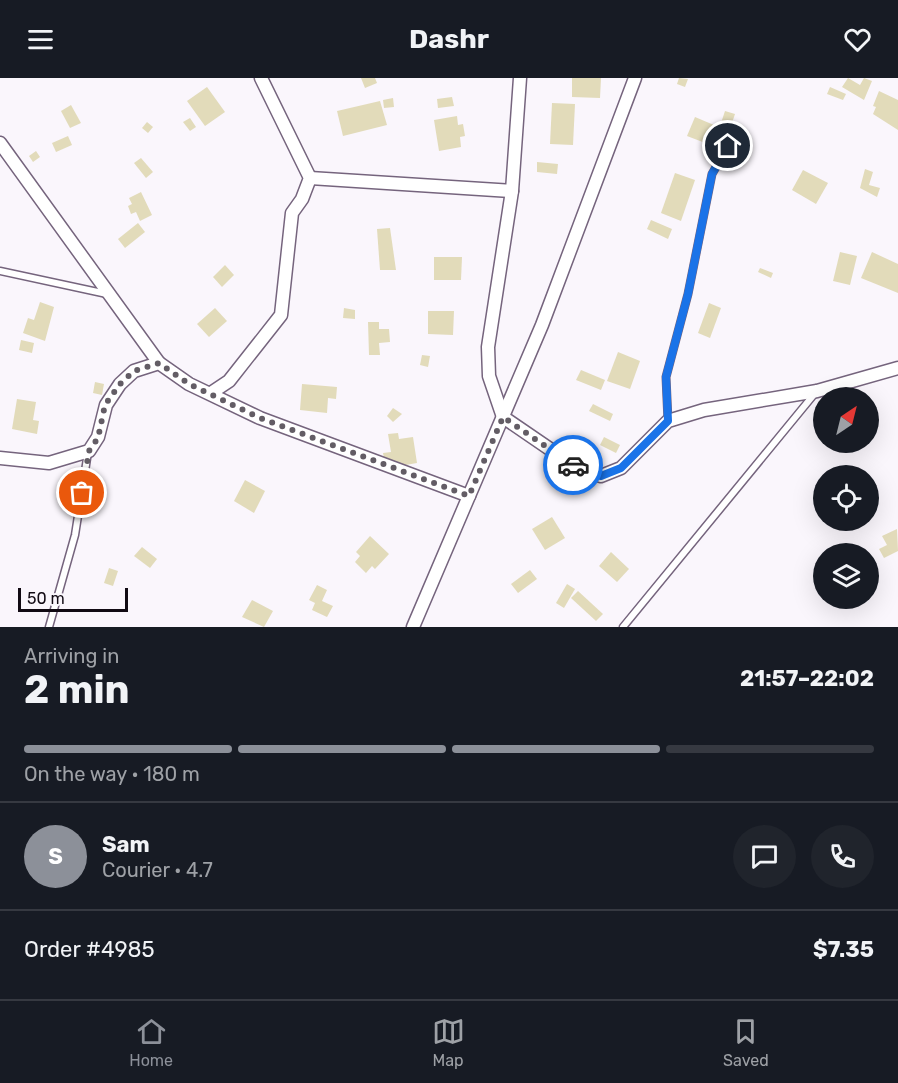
<!DOCTYPE html>
<meta charset="utf-8">
<style>
:root{--surface:#171b24;--page:#20242c;--text:#f1f3f6;--muted:#9ea1a6;--line:#363941;--accent:#8c9099}
body{margin:0;font-family:Rubik,sans-serif;background:var(--page);color:var(--text);height:100vh;display:flex;flex-direction:column;font-size:22px;white-space:nowrap}
*{box-sizing:border-box;margin:0}
p{font-size:20px;color:var(--muted)}
.icon{flex:none;width:33px;height:33px;fill:none;stroke:currentColor;stroke-width:2;stroke-linecap:round;stroke-linejoin:round}
.map{position:relative;height:549px;overflow:hidden}
.panel{display:flex;flex-direction:column;background:var(--surface);flex:1}
.panel>*{flex:none}
.needle{width:39px;rotate:35deg}
.fabs{position:absolute;left:813px;top:309px;display:grid;gap:12px}
.fabs a{display:grid;place-items:center;width:66px;height:66px;border-radius:50%;background:var(--surface);box-shadow:0 6px 24px #0002;font-size:30px}
.scale{position:absolute;left:18px;bottom:15px;width:110px;box-sizing:border-box;padding-left:6px;border:3px solid #110a13;border-top:0;font-size:16px;line-height:21px;white-space:nowrap;color:#110a13;-webkit-text-stroke:4px #faf6fc;paint-order:stroke}
.pin{position:absolute;display:grid;place-items:center;width:51px;height:51px;color:#fff;margin:-26px;border:3px solid #fff;border-radius:50%;box-shadow:0 2px 6px #0007}
.courier{position:absolute;display:grid;place-items:center;width:60px;height:60px;margin:-30px;border:4px solid #1a73e8;border-radius:50%;background:#fff;color:#222;box-shadow:0 2px 8px #0007}
.head em{font-style:normal;font-weight:700}
.head div{display:flex;flex-direction:column-reverse}
.head{display:flex;align-items:center;justify-content:space-between;height:102px;padding:0 24px}
h1{font-size:39px;font-weight:700;line-height:45px}
.bar{display:grid;grid-template-columns:repeat(4,1fr);gap:9px 6px;align-content:center;height:72px;padding:0 24px}
.bar i{height:8px;border-radius:4px;background:var(--line)}
.bar .selected{background:var(--accent)}
.bar p{grid-column:span 4}
.line{display:flex;align-items:center;gap:15px;padding:0 24px;border-top:2px solid var(--line)}
.line div{flex:1}
.round{display:grid;place-items:center;flex:none;width:63px;height:63px;border-radius:32px;background:var(--page)}
header{display:flex;justify-content:space-between;align-items:center;height:78px;padding:0 24px;background:var(--surface);font-size:27px;font-weight:700}
.tabs{display:flex;justify-content:space-around;align-items:center;height:84px;border-top:2px solid var(--line);background:var(--surface);font-size:16px;color:var(--muted)}
.tabs a{display:grid;justify-items:center;gap:3px}
.tabs .selected{color:var(--accent)}
.map>svg:first-child{display:block}
.building{fill:#e2dbba}
.lines{fill:none;stroke-linecap:round;stroke-linejoin:round}
.lane-casing{stroke:#75647d;stroke-width:9}
.street-casing{stroke:#75647d;stroke-width:15}
.lane{stroke:#fff;stroke-width:6}
.street{stroke:#fff;stroke-width:12}
.done{stroke:#635d65;stroke-width:6;stroke-dasharray:0 10.8}
.route{stroke:#1a73e8;stroke-width:8}
</style>
<header><svg class="icon" aria-label="menu" viewBox="0 0 24 24"><path d="M4 6h16M4 12h16M4 18h16"/></svg>Dashr<svg class="icon" aria-label="heart" viewBox="0 0 24 24"><path d="M12 20l-8-8c-3-5 5-10 8-4 3-6 11-1 8 4z"/></svg></header>
<div class="map">
<svg width="898" height="549" viewBox="0 0 898 549">
<rect width="100%" height="100%" fill="#faf6fc"/>
<g class="building">
<path d="M361 0H375L377 5 365 10Z"/>
<path d="M572 0H601L600 20 572 19Z"/>
<path d="M679 0 688 1 685 9 677 6Z"/>
<path d="M848 0 860 7 864 0 872 3 864 22 842 9Z"/>
<path d="M207 9 225 34 205 48 187 23Z"/>
<path d="M830 9 846 16 843 22 827 16Z"/>
<path d="M879 13 898 22V52L873 36 876 29 873 28Z"/>
<path d="M452 19 454 28 438 30 437 21Z"/>
<path d="M393 20 394 29 384 30 383 22Z"/>
<path d="M380 23 387 47 343 58 337 33Z"/>
<path d="M552 25 575 26 573 67 550 66Z"/>
<path d="M71 27 81 45 70 50 61 33Z"/>
<path d="M725 33 735 36 731 48 721 45Z"/>
<path d="M457 38 458 47 463 46 465 58 460 59 461 69 439 73 434 42Z"/>
<path d="M695 39 721 50 713 68 687 58Z"/>
<path d="M190 40 196 49 190 53 183 44Z"/>
<path d="M147 44 153 49 148 55 142 50Z"/>
<path d="M68 58 72 67 56 74 52 65Z"/>
<path d="M36 73 40 79 33 84 29 78Z"/>
<path d="M141 80 153 94 146 100 134 85Z"/>
<path d="M537 84 558 86 557 96 537 94Z"/>
<path d="M865 91 873 94 869 107 880 110 877 119 860 110Z"/>
<path d="M803 92 828 105 816 126 792 112Z"/>
<path d="M675 95 695 102 681 143 661 135Z"/>
<path d="M141 114 152 137 140 143 136 134 131 136 128 128 132 126 129 120Z"/>
<path d="M651 142 672 151 668 161 647 151Z"/>
<path d="M138 145 145 154 125 170 118 161Z"/>
<path d="M390 150 396 192H380L377 151Z"/>
<path d="M840 174 857 178 850 207 833 203Z"/>
<path d="M872 174 898 186V215L861 200Z"/>
<path d="M434 179H462L461 202H434Z"/>
<path d="M225 187 234 197 222 209 213 199Z"/>
<path d="M760 190 773 195 771 200 758 194Z"/>
<path d="M40 224 54 229 45 263 23 255 28 240 34 242Z"/>
<path d="M709 225 721 230 710 260 698 255Z"/>
<path d="M215 230 227 243 209 259 197 246Z"/>
<path d="M344 230 355 232V241L343 240Z"/>
<path d="M428 233H454L453 257 428 256Z"/>
<path d="M368 244H379V251H389L390 264 379 265 380 277H369Z"/>
<path d="M21 262 34 265 32 275 19 272Z"/>
<path d="M618 274 640 283 630 311 607 303Z"/>
<path d="M422 277 430 278 428 289 420 287Z"/>
<path d="M581 292 605 302 601 312 576 302Z"/>
<path d="M95 304 104 306 102 317 93 315Z"/>
<path d="M302 306 337 309 336 321 328 320 327 335 300 332Z"/>
<path d="M17 321 36 324 33 342 39 343 37 356 12 351Z"/>
<path d="M593 326 613 336 610 343 589 333Z"/>
<path d="M393 330 402 336 393 344 387 338Z"/>
<path d="M398 355 399 361 413 359 417 385 400 388 399 384 385 386 383 375 391 374 388 356Z"/>
<path d="M604 359 620 367 616 375 600 367Z"/>
<path d="M245 402 265 413 254 435 234 423Z"/>
<path d="M552 439 565 460 545 472 532 451Z"/>
<path d="M897 451 898 473 884 480 879 471 887 467 882 458Z"/>
<path d="M370 458 389 476 375 491 372 488 366 495 355 484 360 478 356 474Z"/>
<path d="M142 469 157 481 150 490 134 478Z"/>
<path d="M611 474 629 491 617 504 599 488Z"/>
<path d="M109 490 118 493 113 508 104 505Z"/>
<path d="M530 492 537 501 518 515 511 506Z"/>
<path d="M567 506 575 511 564 530 556 525Z"/>
<path d="M317 507 327 512 322 523 333 528 327 539 312 532 315 525 309 522Z"/>
<path d="M578 513 603 536 596 543 571 520Z"/>
<path d="M252 522 273 533 264 549 242 539Z"/>
</g>
<g class="lines">
<g class="lane-casing">
<g id="lane">
<path d="M0 193 107 216"/>
<path d="M668 343 666 299 688 216 712 96 734 58"/>
<path d="M49 549 75 457 88 374"/>
<path d="M623 549 816 314"/>
</g>
</g>
<g class="street-casing">
<g id="street">
<path d="M520 0 512 113 488 269 489 298 503 339 579 391 601 398 621 390 668 343 704 332 817 313 898 290"/>
<path d="M0 65 159 285"/>
<path d="M310 100 512 113"/>
<path d="M211 315 229 303 281 237 292 135 302 121 310 100 261 0"/>
<path d="M0 380 49 385 89 373 98 359 106 327 120 306 134 293 159 285 189 306 260 340 469 418"/>
<path d="M413 549 542 247 635 0"/>
</g>
</g>
<use href="#lane" class="lane"/>
<use href="#street" class="street"/>
</g>
<g class="lines">
<path class="done" d="M82 415 89 373 98 360 105 327 120 306 134 293 159 285 189 306 260 340 469 418 503 339 573 387"/>
<path class="route" d="M573 387 601 398 621 390 668 343 666 299 688 216 712 96 728 68"/>
</g>
</svg>
<div class="fabs">
<a><svg class="needle" viewBox="-14 -14 28 28"><path d="M0-13l5 13h-10z" fill="#e53935"/><path d="M0 13l5-13h-10z" fill="#9ea1a6"/></svg></a>
<a><svg class="icon" aria-label="locate" viewBox="0 0 24 24"><circle cx="12" cy="12" r="6"/><path d="M12 2v4M12 18v4M2 12h4M18 12h4"/></svg></a>
<a><svg class="icon" aria-label="layers" viewBox="0 0 24 24"><path d="M12 4l9 5-9 5-9-5zM3 14l9 5 9-5"/></svg></a>
</div>
<div class="scale">50 m</div>
<div class="pin" style="left:82px;top:415px;background:#ea580c"><svg class="icon" aria-label="bag" viewBox="0 0 24 24"><path d="M5 8h14l-1 12H6zM9 8a3 3 0 0 1 6 0"/></svg></div>
<div class="pin" style="left:728px;top:68px;background:#1f2937"><svg class="icon" aria-label="home" viewBox="0 0 24 24"><path d="M3 11l9-7 9 7M6 9v11h12V9"/></svg></div>
<div class="courier" style="left:573px;top:387px"><svg class="icon" aria-label="car" viewBox="0 0 24 24"><path d="M5 17H2v-5l4-1 3-4h7l3 4 3 1v5h-3M9 17h6M6 11h13"/><circle cx="7" cy="17" r="2"/><circle cx="17" cy="17" r="2"/></svg></div>
</div>
<section class="panel">
<div class="head"><div><h1>2 min</h1><p>Arriving in</p></div><em>21:57–22:02</em></div>
<div class="bar"><i class="selected"></i><i class="selected"></i><i class="selected"></i><i></i><p>On the way · 180 m</p></div>
<div class="line" style="height:108px"><b class="round" style="background:var(--accent);color:#fff">S</b><div><b>Sam</b><p>Courier · 4.7</p></div><a class="round"><svg class="icon" aria-label="chat" viewBox="0 0 24 24"><path d="M4 5h16v11H9l-5 4z"/></svg></a><a class="round"><svg class="icon" aria-label="phone" viewBox="0 0 24 24"><path d="M5 4h4l2 5-3 2q2 4 5 5l2-3 5 2v4C11 20 4 13 5 4z"/></svg></a></div>
<div class="line" style="height:78px"><div>Order #4985</div><b>$7.35</b></div>
</section>
<nav class="tabs">
<a class="selected"><svg class="icon" aria-label="home" viewBox="0 0 24 24"><path d="M3 11l9-7 9 7M6 9v11h12V9"/></svg>Home</a>
<a><svg class="icon" aria-label="map" viewBox="0 0 24 24"><path d="M3 6l6-2 6 2 6-2v14l-6 2-6-2-6 2zM9 4v14M15 6v14"/></svg>Map</a>
<a><svg class="icon" aria-label="saved" viewBox="0 0 24 24"><path d="M7 4h10v16l-5-4-5 4z"/></svg>Saved</a>
</nav>
